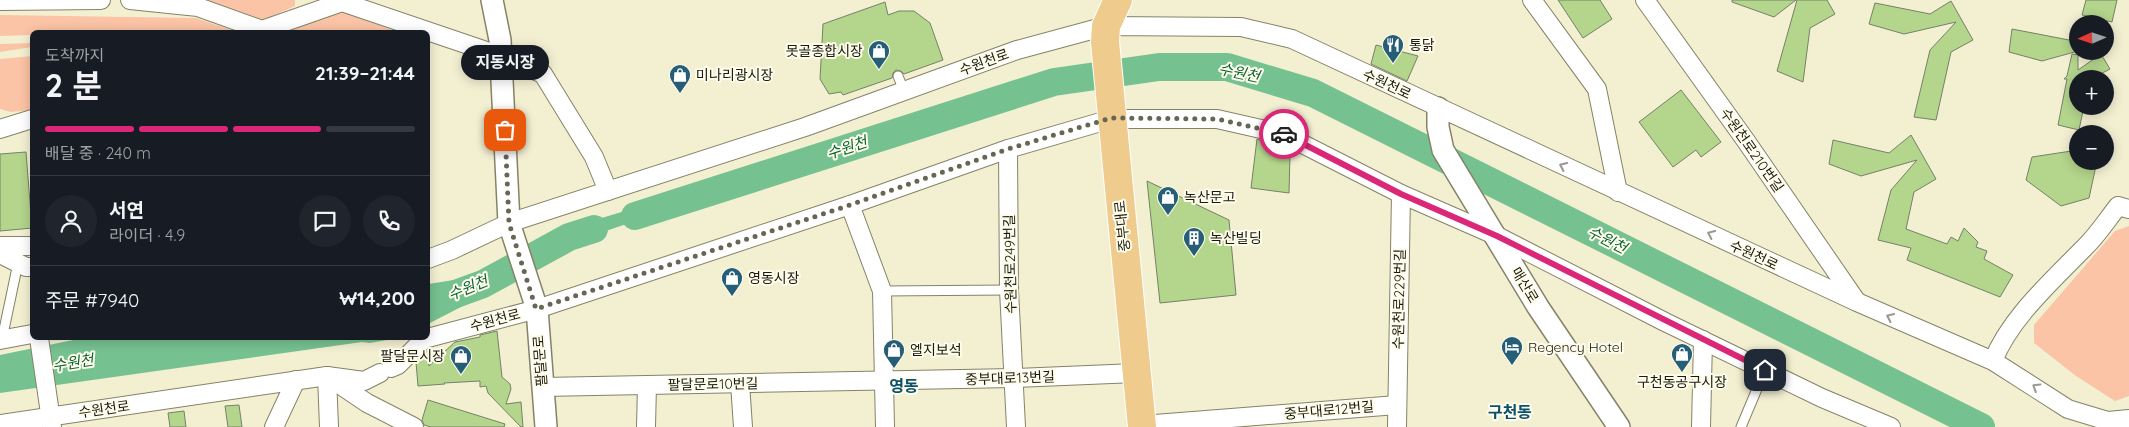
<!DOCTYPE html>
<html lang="ko">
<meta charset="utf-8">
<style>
:root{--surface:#171b24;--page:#20242c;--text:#f1f3f6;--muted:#9ea1a6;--line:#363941;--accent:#db2777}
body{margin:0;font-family:Quicksand,"Noto Sans KR",sans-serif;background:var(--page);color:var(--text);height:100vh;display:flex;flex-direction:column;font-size:19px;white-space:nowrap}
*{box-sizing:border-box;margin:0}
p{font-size:16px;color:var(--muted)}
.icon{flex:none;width:28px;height:28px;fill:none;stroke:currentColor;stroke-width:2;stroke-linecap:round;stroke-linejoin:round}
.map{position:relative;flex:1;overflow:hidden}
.sheet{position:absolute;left:30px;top:30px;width:400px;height:310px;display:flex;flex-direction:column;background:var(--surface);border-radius:8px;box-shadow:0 2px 12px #0003}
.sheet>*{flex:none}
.needle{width:32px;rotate:267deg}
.buttons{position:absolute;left:2069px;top:15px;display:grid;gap:10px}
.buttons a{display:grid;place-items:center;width:45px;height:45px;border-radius:50%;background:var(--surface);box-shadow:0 2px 12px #0003;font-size:25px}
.pin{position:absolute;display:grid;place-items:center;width:42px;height:42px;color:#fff;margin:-21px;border-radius:10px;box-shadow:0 2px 8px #0006}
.courier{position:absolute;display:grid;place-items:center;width:50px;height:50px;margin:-25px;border:4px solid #db2777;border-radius:50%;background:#fff;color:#222;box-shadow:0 1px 6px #0007}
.bubble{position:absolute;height:35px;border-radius:18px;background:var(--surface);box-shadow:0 2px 12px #0003;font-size:16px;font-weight:700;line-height:35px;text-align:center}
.headline em{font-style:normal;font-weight:700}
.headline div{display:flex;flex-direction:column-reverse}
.headline{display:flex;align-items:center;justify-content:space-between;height:85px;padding:0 15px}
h1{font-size:32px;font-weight:700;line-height:38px}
.bar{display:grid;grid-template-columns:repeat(4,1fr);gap:8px 5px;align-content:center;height:60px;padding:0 15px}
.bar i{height:6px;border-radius:4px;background:var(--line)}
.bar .active{background:var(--accent)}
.bar p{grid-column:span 4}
.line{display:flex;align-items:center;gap:12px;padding:0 15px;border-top:1px solid var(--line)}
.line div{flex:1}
.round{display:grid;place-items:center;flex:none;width:52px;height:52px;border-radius:26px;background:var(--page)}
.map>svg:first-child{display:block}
.green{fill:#fbc4a6}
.water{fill:#76c190}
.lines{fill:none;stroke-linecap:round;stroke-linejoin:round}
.river{stroke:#76c190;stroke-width:28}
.building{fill:#b4d58c;stroke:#758168}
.service-casing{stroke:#858267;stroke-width:11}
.minor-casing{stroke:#858267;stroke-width:20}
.tertiary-casing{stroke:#858267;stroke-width:24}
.primary-casing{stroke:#fff;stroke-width:30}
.service{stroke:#fff;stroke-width:9}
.minor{stroke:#fff;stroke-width:18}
.tertiary{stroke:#fff;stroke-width:21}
.primary{stroke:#f0cb8e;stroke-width:28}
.oneway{stroke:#999893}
.done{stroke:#676554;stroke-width:5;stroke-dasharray:0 9}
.route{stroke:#db2777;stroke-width:6}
.labels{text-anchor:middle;stroke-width:4;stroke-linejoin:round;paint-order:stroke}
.poi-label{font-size:14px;fill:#1c1a10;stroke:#fefcea;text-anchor:start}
.street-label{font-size:14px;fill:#1c1a10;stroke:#fefcea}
.water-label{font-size:15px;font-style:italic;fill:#0b6437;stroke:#fefcea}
.quarter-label{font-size:16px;font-weight:bold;fill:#0a516e;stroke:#fefcea}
</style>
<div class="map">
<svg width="2129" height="427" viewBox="0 0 2129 427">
<rect width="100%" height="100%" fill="#f3f0d2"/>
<g class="green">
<path d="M173 0H295V6L257 23Z"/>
<path d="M334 8 397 32H282L280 31Z"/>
<path d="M0 15 196 18 237 32H32V35L0 36Z"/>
<path d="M32 43V47L0 52V44Z"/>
<path d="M32 56V110L11 112 0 109V59Z"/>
<path d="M2129 226V396L2115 401 2076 376 2034 343V325L2115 231Z"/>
</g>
<g class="water">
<path d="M668 198 674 212C636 220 598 231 564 250L554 231 560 234 595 220Z"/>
<path d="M480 276 488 293 428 324V284Z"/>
<path d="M83 338H398L370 343 362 342 0 393V355Z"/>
</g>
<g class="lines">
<g class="river">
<path d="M635 216 1054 82 1159 67H1227L1313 93 1981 427"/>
<path d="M428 304 483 284 569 237 594 229"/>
</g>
</g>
<g class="building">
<path d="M1558 0H1600L1612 19 1583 38Z"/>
<path d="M1732 0H1796L1774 17 1732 2Z"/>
<path d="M1797 0H1827L1835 14 1810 28 1803 82 1777 71Z"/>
<path d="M2086 0H2117L2112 22 2082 15Z"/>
<path d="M1951 1 1973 40 1951 52 1936 120 1914 117 1930 50 1956 22 1904 34 1869 24 1875 3 1930 14Z"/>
<path d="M885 2 888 15 899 11H914L930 23 943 60 904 74 901 71 896 70 893 73 892 78 843 95 841 92 829 94 820 79 823 24Z"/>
<path d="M2012 29 2069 40 2078 33V51L2042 61 2009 52Z"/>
<path d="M1376 45 1418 56 1407 81 1371 64Z"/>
<path d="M2072 54 2078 55V70L2101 54 2110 69 2091 79H2078V106H2084L2079 130 2058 125 2067 79H2064L2067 76Z"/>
<path d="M1681 90 1721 142 1701 157 1696 150 1673 167 1639 122Z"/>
<path d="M1911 135 1936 179 1914 192 1906 229 1947 244 1951 237 1958 241 1964 228 1978 242 1976 247 1987 251 1984 259 2013 275 2000 297 1907 260 1911 248 1878 240 1891 190 1917 160 1861 176 1829 164 1833 140 1889 153Z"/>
<path d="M1257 139 1290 154 1289 193 1251 188Z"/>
<path d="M2078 150V161H2097L2089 198 2061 206 2026 180 2032 157Z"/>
<path d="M26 152 32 228 0 231V154Z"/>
<path d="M1147 181 1229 220 1236 295 1160 303Z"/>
<path d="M497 331 502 377 510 384 511 389 506 404 521 402 523 427H521L488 393 486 386 480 387V381L444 383 445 384 418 386 416 362 428 350 429 366 455 342 480 337V335Z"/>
<path d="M428 400 505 424 504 427H431L424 425 422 420Z"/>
<path d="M239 405 242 427H228L225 406Z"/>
<path d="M184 411 186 427H170L168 413Z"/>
</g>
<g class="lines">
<g class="service-casing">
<g id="service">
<path d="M898 76 904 91"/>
<path d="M882 291 1009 290"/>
<path d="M2 339 18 263"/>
<path d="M1741 427 1765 370"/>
</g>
</g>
<g class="minor-casing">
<g id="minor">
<path d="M130 0 198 7 262 30 342 2"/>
<path d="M336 0 501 56 543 74 594 157 608 191"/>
<path d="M1532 0 1597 89 1618 192"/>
<path d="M1645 0 1746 141 1857 302"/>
<path d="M0 1 101 0"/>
<path d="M0 129 32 119"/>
<path d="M1008 149 1009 290 1016 427"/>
<path d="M850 205 882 291 885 427"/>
<path d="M0 246H32"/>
<path d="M0 254 26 267H32"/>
<path d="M428 259 452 250 509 223 805 127 1017 50 1106 26 1241 27 1292 39 1857 302 1993 361 2068 409 2108 421 2129 419"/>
<path d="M39 338 52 427"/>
<path d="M0 340 32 334"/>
<path d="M1993 361C2010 318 2052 281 2084 248 2097 236 2107 220 2118 206L2129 209"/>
<path d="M391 368 398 365 424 339 537 309 850 205 1008 149 1111 119H1217L1283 134 1401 194 1497 236 1665 322 1822 398 1891 427"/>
<path d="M327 376 329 427"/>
<path d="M330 378 367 403 414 427"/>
<path d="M740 383 743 427"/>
<path d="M542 387 1014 378 1136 373"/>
<path d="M0 424 327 376 364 381 380 373"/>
<path d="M1142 425 1397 405"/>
<path d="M274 427 296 380"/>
<path d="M646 427 647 385"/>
<path d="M1397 427 1401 194"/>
<path d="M1701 427 1703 340"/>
</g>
</g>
<g class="tertiary-casing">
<g id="tertiary">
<path d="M492 0 500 40 509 223 537 309 546 427"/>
<path d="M1438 108V127L1443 150 1538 307 1619 427"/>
</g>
</g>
<g class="primary-casing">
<path id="primary" d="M1118 0 1106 26 1105 42 1142 427"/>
</g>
<use href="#service" class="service"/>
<use href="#minor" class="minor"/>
<use href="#tertiary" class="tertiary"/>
<use href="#primary" class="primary"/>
</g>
<defs><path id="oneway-chevron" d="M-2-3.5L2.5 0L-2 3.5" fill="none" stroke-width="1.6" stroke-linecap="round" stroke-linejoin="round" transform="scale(1.25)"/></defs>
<g class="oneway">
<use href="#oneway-chevron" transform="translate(1563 166) rotate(-155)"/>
<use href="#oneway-chevron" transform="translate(1711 234) rotate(-155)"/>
<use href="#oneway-chevron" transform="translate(1890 317) rotate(-156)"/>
<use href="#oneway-chevron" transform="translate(2036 387) rotate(-148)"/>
</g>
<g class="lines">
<path class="done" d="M505 130 509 223 536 309 850 205 1008 149 1111 118 1217 119 1284 134"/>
<path class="route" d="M1284 134 1401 194 1497 236 1765 370"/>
</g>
<defs>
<g id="restaurant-pin" transform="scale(1.125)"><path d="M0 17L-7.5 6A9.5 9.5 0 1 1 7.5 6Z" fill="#265d77" stroke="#fefcea"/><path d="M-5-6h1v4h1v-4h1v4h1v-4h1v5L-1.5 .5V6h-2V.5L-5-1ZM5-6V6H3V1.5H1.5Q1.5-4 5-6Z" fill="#fff"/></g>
<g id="shop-pin" transform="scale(1.125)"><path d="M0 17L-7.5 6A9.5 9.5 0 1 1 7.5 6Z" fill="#265d77" stroke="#fefcea"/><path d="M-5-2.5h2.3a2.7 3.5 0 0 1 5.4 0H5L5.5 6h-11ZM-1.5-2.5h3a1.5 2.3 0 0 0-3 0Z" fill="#fff"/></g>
<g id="building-pin" transform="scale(1.125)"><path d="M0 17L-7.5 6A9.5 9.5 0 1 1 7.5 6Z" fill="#265d77" stroke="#fefcea"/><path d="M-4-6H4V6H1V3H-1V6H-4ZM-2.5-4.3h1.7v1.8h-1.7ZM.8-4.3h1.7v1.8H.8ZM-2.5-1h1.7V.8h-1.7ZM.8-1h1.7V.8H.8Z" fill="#fff"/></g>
<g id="hotel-pin" transform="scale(1.125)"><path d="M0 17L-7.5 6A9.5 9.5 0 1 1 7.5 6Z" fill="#265d77" stroke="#fefcea"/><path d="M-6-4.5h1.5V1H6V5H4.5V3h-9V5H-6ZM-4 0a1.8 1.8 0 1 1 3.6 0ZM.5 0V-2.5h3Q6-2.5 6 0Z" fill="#fff"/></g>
</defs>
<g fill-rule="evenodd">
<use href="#restaurant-pin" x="1393" y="45"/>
<use href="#shop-pin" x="879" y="51"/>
<use href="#shop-pin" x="680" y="75"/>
<use href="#shop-pin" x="1168" y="197"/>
<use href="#building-pin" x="1194" y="238"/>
<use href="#shop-pin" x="732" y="278"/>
<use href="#hotel-pin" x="1512" y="347"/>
<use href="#shop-pin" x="894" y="350"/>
<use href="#shop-pin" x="1682" y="354"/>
<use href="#shop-pin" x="461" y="356"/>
</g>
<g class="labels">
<g class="poi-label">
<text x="1409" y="50">통닭</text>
<text x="863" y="56" text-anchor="end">못골종합시장</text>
<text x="696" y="80">미나리광시장</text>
<text x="1184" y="202">녹산문고</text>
<text x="1210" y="243">녹산빌딩</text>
<text x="748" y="283">영동시장</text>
<text x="1528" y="352">Regency Hotel</text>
<text x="910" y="355">엘지보석</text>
<text x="445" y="361" text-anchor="end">팔달문시장</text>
<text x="1682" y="387" text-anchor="middle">구천동공구시장</text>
</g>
<g class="street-label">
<text transform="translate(984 62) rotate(-20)" y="5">수원천로</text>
<text transform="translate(1387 84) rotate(25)" y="5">수원천로</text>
<text transform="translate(1752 150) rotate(55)" y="5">수원천로210번길</text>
<text transform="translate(1122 226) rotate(-96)" y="5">중부대로</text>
<text transform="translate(1754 255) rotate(25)" y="5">수원천로</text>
<text transform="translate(1010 264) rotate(-91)" y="5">수원천로249번길</text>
<text transform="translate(1525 285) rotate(59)" y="5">매산로</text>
<text transform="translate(1399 299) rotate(-89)" y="5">수원천로229번길</text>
<text transform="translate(495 320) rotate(-15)" y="5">수원천로</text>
<text transform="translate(540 361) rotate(-94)" y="5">팔달문로</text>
<text transform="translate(1010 378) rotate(-2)" y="5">중부대로13번길</text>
<text transform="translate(713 384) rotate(-1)" y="5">팔달문로10번길</text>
<text transform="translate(104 409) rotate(-8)" y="5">수원천로</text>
<text transform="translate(1329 410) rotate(-5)" y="5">중부대로12번길</text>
</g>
<g class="water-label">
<text transform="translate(1239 73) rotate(12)" y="5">수원천</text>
<text transform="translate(847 148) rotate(-18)" y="5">수원천</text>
<text transform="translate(1607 240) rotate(27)" y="5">수원천</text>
<text transform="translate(468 288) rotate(-22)" y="5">수원천</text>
<text transform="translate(73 363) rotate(-9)" y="5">수원천</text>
</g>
<g class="quarter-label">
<text x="904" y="392">영동</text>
<text x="1510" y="418">구천동</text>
</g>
</g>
</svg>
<div class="buttons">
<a><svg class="needle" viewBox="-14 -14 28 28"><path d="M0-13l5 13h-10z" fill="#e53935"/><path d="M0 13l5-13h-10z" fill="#9ea1a6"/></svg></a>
<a>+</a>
<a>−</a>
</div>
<div class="pin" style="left:505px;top:130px;background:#ea580c"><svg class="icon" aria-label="bag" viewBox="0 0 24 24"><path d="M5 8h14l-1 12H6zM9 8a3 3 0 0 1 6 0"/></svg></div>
<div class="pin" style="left:1765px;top:370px;background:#1f2937"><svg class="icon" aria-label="home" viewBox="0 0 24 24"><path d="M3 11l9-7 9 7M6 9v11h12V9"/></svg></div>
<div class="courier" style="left:1284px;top:134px"><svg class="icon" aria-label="car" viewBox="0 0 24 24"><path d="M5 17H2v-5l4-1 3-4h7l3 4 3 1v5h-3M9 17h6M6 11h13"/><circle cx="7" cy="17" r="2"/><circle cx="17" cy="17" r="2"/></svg></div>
<div class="bubble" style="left:461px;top:45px;width:88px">지동시장</div>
<section class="sheet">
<div class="headline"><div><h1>2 분</h1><p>도착까지</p></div><em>21:39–21:44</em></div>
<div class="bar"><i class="active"></i><i class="active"></i><i class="active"></i><i></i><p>배달 중 · 240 m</p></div>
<div class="line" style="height:90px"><a class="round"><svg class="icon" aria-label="person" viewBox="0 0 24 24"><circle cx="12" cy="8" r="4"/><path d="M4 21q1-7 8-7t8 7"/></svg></a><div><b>서연</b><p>라이더 · 4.9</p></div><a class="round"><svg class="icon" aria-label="chat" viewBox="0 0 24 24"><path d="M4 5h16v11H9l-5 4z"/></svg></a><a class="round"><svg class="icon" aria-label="phone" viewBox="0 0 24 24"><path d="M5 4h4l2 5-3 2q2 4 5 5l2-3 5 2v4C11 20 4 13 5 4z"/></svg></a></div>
<div class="line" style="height:65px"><div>주문 #7940</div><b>₩14,200</b></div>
</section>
</div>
